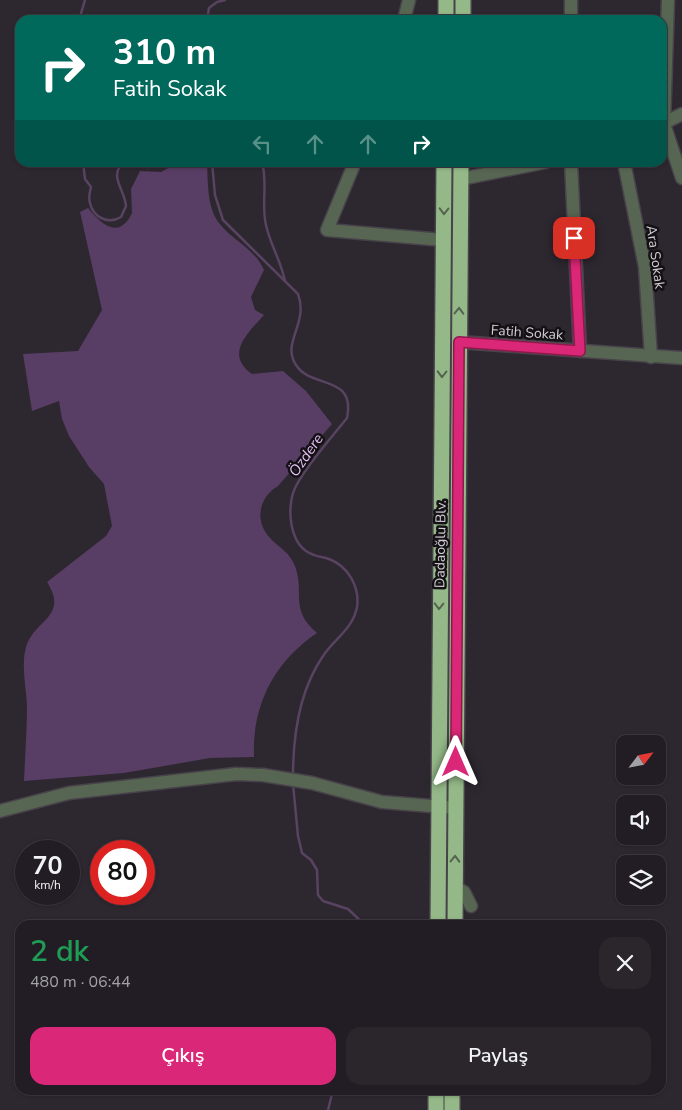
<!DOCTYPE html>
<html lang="tr">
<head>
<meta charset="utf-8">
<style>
	:root { --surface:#221d24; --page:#2a262c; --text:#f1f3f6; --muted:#a2a2a6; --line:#3f3b41; --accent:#db2777 }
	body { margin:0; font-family:"Nunito Sans",sans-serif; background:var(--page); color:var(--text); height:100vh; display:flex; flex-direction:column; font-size:19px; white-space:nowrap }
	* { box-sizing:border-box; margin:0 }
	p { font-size:16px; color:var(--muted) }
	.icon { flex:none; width:28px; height:28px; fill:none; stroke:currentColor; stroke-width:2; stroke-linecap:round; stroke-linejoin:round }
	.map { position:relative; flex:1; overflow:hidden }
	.sheet { position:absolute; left:15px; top:920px; width:651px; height:175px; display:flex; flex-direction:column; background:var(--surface); border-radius:15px; box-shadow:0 1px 4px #0004,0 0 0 1px var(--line) }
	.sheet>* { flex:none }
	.top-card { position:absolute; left:15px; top:15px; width:652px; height:152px; border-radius:15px; box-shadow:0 1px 4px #0004,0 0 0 1px var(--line); background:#00695c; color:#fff; overflow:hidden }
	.needle { width:32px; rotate:58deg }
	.buttons { position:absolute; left:616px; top:735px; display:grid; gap:10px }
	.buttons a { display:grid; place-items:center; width:50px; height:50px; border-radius:10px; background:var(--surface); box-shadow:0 1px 4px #0004,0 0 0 1px var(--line); font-size:25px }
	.speed { position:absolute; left:15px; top:840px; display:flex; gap:10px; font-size:25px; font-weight:700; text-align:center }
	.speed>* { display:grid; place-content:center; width:65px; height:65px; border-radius:50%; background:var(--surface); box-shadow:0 1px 4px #0004,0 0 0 1px var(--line); line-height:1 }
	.speed small { font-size:12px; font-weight:400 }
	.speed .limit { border:8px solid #d22; background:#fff; color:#111 }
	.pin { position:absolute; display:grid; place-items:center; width:42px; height:42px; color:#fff; margin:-21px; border-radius:10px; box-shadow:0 2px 8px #0006 }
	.me { position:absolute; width:55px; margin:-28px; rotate:0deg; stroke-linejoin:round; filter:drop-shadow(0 0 4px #0008) }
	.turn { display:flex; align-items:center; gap:18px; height:105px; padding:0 15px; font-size:22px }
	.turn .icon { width:65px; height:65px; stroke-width:2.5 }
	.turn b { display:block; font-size:35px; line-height:42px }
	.lanes { display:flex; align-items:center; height:48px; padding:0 15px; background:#0003; justify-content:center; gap:25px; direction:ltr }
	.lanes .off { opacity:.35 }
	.round { display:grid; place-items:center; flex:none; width:52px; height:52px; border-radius:15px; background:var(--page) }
	.overview { display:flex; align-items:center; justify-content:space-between; height:85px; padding:0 15px }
	h1 { font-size:30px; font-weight:600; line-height:38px; color:#1e9e55 }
	.action { display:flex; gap:10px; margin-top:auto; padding:10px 15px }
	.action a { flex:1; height:58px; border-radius:15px; background:var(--accent); color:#fff; font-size:20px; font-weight:600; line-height:58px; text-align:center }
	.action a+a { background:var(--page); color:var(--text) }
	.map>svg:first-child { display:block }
	.green { fill:#583d64 }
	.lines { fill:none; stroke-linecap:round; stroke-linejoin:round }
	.stream { stroke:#584360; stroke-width:2.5 }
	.minor-casing { stroke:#48424a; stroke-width:15 }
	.highway-casing { stroke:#48424a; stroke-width:18 }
	.minor { stroke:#576652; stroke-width:12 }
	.highway { stroke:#94b888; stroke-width:15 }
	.oneway { stroke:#54644e }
	.route-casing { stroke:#8e194d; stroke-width:12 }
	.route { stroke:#db2777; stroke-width:9 }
	.labels { text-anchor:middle; stroke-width:5; stroke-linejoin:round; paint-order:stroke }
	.street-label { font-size:14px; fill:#d3cfd5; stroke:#141115 }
	.water-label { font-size:15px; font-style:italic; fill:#e6bff7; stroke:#141115 }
</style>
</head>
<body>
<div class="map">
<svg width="682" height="1110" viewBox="0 0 682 1110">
	<rect width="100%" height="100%" fill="#2d2730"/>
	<path class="green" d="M177 163H207C208 181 207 208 219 223 233 241 254 248 264 270L251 297 255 310 264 315C248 333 224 354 252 374L283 371 306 391 332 424 278 486C259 497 254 521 270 538 279 548 289 551 295 566 305 593 289 609 317 633 274 662 252 705 254 757L210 758 124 773 24 781C25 756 27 730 27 705 26 687 21 665 26 647 35 619 69 617 47 582L106 536 112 526 104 484 89 467 69 436 62 419 59 401 32 411 23 354 78 351 102 310 80 212 88 208C100 223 119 241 132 213L131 189 140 171 161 172Z"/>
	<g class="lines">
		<g class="stream">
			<polyline points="79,20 85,0"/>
			<polyline points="207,20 209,8 217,2 225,0"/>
			<path d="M83 162 85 179 91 187C90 192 88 197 90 203 93 217 108 225 121 217L126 206C125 190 107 174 125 162"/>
			<polyline points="135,162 148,167 159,162"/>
			<path d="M212 162 215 195 223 220 298 294C309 324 281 342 296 365 311 389 356 374 347 418 332 437 304 468 295 488 286 508 289 547 314 555 318 557 324 557 329 559 348 566 360 587 357 607 353 629 334 639 323 656 299 691 293 735 293 776"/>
			<path d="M262 162C268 183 261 204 266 225 270 244 281 261 285 281"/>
			<polyline points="293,784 298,836 302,853 311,860 317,870 318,895 323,901 348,909 365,925"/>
			<polyline points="328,1110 333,1090"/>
		</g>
		<defs>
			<g id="minor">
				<polyline points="668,0 664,124 682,178"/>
				<polyline points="404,20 409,0"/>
				<polyline points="571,20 571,0"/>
				<polyline points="662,124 682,114"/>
				<polyline points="355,162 327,230 443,240"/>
				<polyline points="571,162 580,351"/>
				<polyline points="624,162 645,267 651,357"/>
				<polyline points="461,179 546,162"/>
				<polyline points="459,342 682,358"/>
				<polyline points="0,811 69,793 236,774 263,775 312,783 382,802 456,808"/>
				<polyline points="455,887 464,892 471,906"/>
			</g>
			<g id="highway">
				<polyline points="446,20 446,0"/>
				<polyline points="463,20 463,0"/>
				<polyline points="438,925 444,162"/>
				<polyline points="455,925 461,162"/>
				<polyline points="436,1110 436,1090"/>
				<polyline points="452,1110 452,1090"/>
			</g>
		</defs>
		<use href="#minor" class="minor-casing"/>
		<use href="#highway" class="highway-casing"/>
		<use href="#minor" class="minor"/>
		<use href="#highway" class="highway"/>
	</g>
	<defs><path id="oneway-chevron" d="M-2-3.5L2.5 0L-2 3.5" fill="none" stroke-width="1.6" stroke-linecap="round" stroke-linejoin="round" transform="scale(1.25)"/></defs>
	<g class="oneway">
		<use href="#oneway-chevron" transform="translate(444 211) rotate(91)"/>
		<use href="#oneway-chevron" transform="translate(459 311) rotate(-89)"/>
		<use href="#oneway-chevron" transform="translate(442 374) rotate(91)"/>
		<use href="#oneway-chevron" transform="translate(439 606) rotate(91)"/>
		<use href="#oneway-chevron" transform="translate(455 859) rotate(-89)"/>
	</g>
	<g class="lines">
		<defs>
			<polyline id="route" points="456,762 459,342 580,351 574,238"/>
		</defs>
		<use href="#route" class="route-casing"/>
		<use href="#route" class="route"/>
	</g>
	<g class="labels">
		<g class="street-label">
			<text transform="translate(656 257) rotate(82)" y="5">Ara Sokak</text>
			<text transform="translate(527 332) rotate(4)" y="5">Fatih Sokak</text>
			<text transform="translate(440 544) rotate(-89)" y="5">Dadaoğlu Blv.</text>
		</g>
		<g class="water-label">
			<text transform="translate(306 455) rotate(-55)" y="5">Özdere</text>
		</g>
	</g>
</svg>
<div class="buttons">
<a><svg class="needle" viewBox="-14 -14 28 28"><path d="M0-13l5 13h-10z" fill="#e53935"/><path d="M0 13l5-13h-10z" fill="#a2a2a6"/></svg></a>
<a><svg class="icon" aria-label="sound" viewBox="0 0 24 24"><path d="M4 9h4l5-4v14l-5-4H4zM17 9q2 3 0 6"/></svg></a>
<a><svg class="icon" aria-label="layers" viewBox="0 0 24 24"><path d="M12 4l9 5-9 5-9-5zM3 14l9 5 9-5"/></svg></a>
</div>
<div class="speed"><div>70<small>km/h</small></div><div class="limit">80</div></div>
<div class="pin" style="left:574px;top:238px;background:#d93025"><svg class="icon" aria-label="arrive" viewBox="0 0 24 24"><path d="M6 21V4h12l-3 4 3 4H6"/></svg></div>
<svg class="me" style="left:456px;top:762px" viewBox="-20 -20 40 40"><path d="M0-17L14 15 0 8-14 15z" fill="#db2777" stroke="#fff" stroke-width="4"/></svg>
<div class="top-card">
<div class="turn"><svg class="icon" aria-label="right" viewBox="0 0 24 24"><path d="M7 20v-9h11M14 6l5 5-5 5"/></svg><div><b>310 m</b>Fatih Sokak</div></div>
<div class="lanes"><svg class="icon off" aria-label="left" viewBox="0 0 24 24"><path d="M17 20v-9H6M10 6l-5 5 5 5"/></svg><svg class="icon off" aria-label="ahead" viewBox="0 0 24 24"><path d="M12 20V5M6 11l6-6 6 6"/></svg><svg class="icon off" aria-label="ahead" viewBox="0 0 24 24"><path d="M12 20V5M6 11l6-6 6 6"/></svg><svg class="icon" aria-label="right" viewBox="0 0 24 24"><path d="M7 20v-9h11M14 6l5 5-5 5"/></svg></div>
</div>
<section class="sheet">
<div class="overview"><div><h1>2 dk</h1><p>480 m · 06:44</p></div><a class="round"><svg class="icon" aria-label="close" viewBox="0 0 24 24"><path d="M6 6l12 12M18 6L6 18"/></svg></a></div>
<div class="action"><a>Çıkış</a><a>Paylaş</a></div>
</section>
</div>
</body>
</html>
